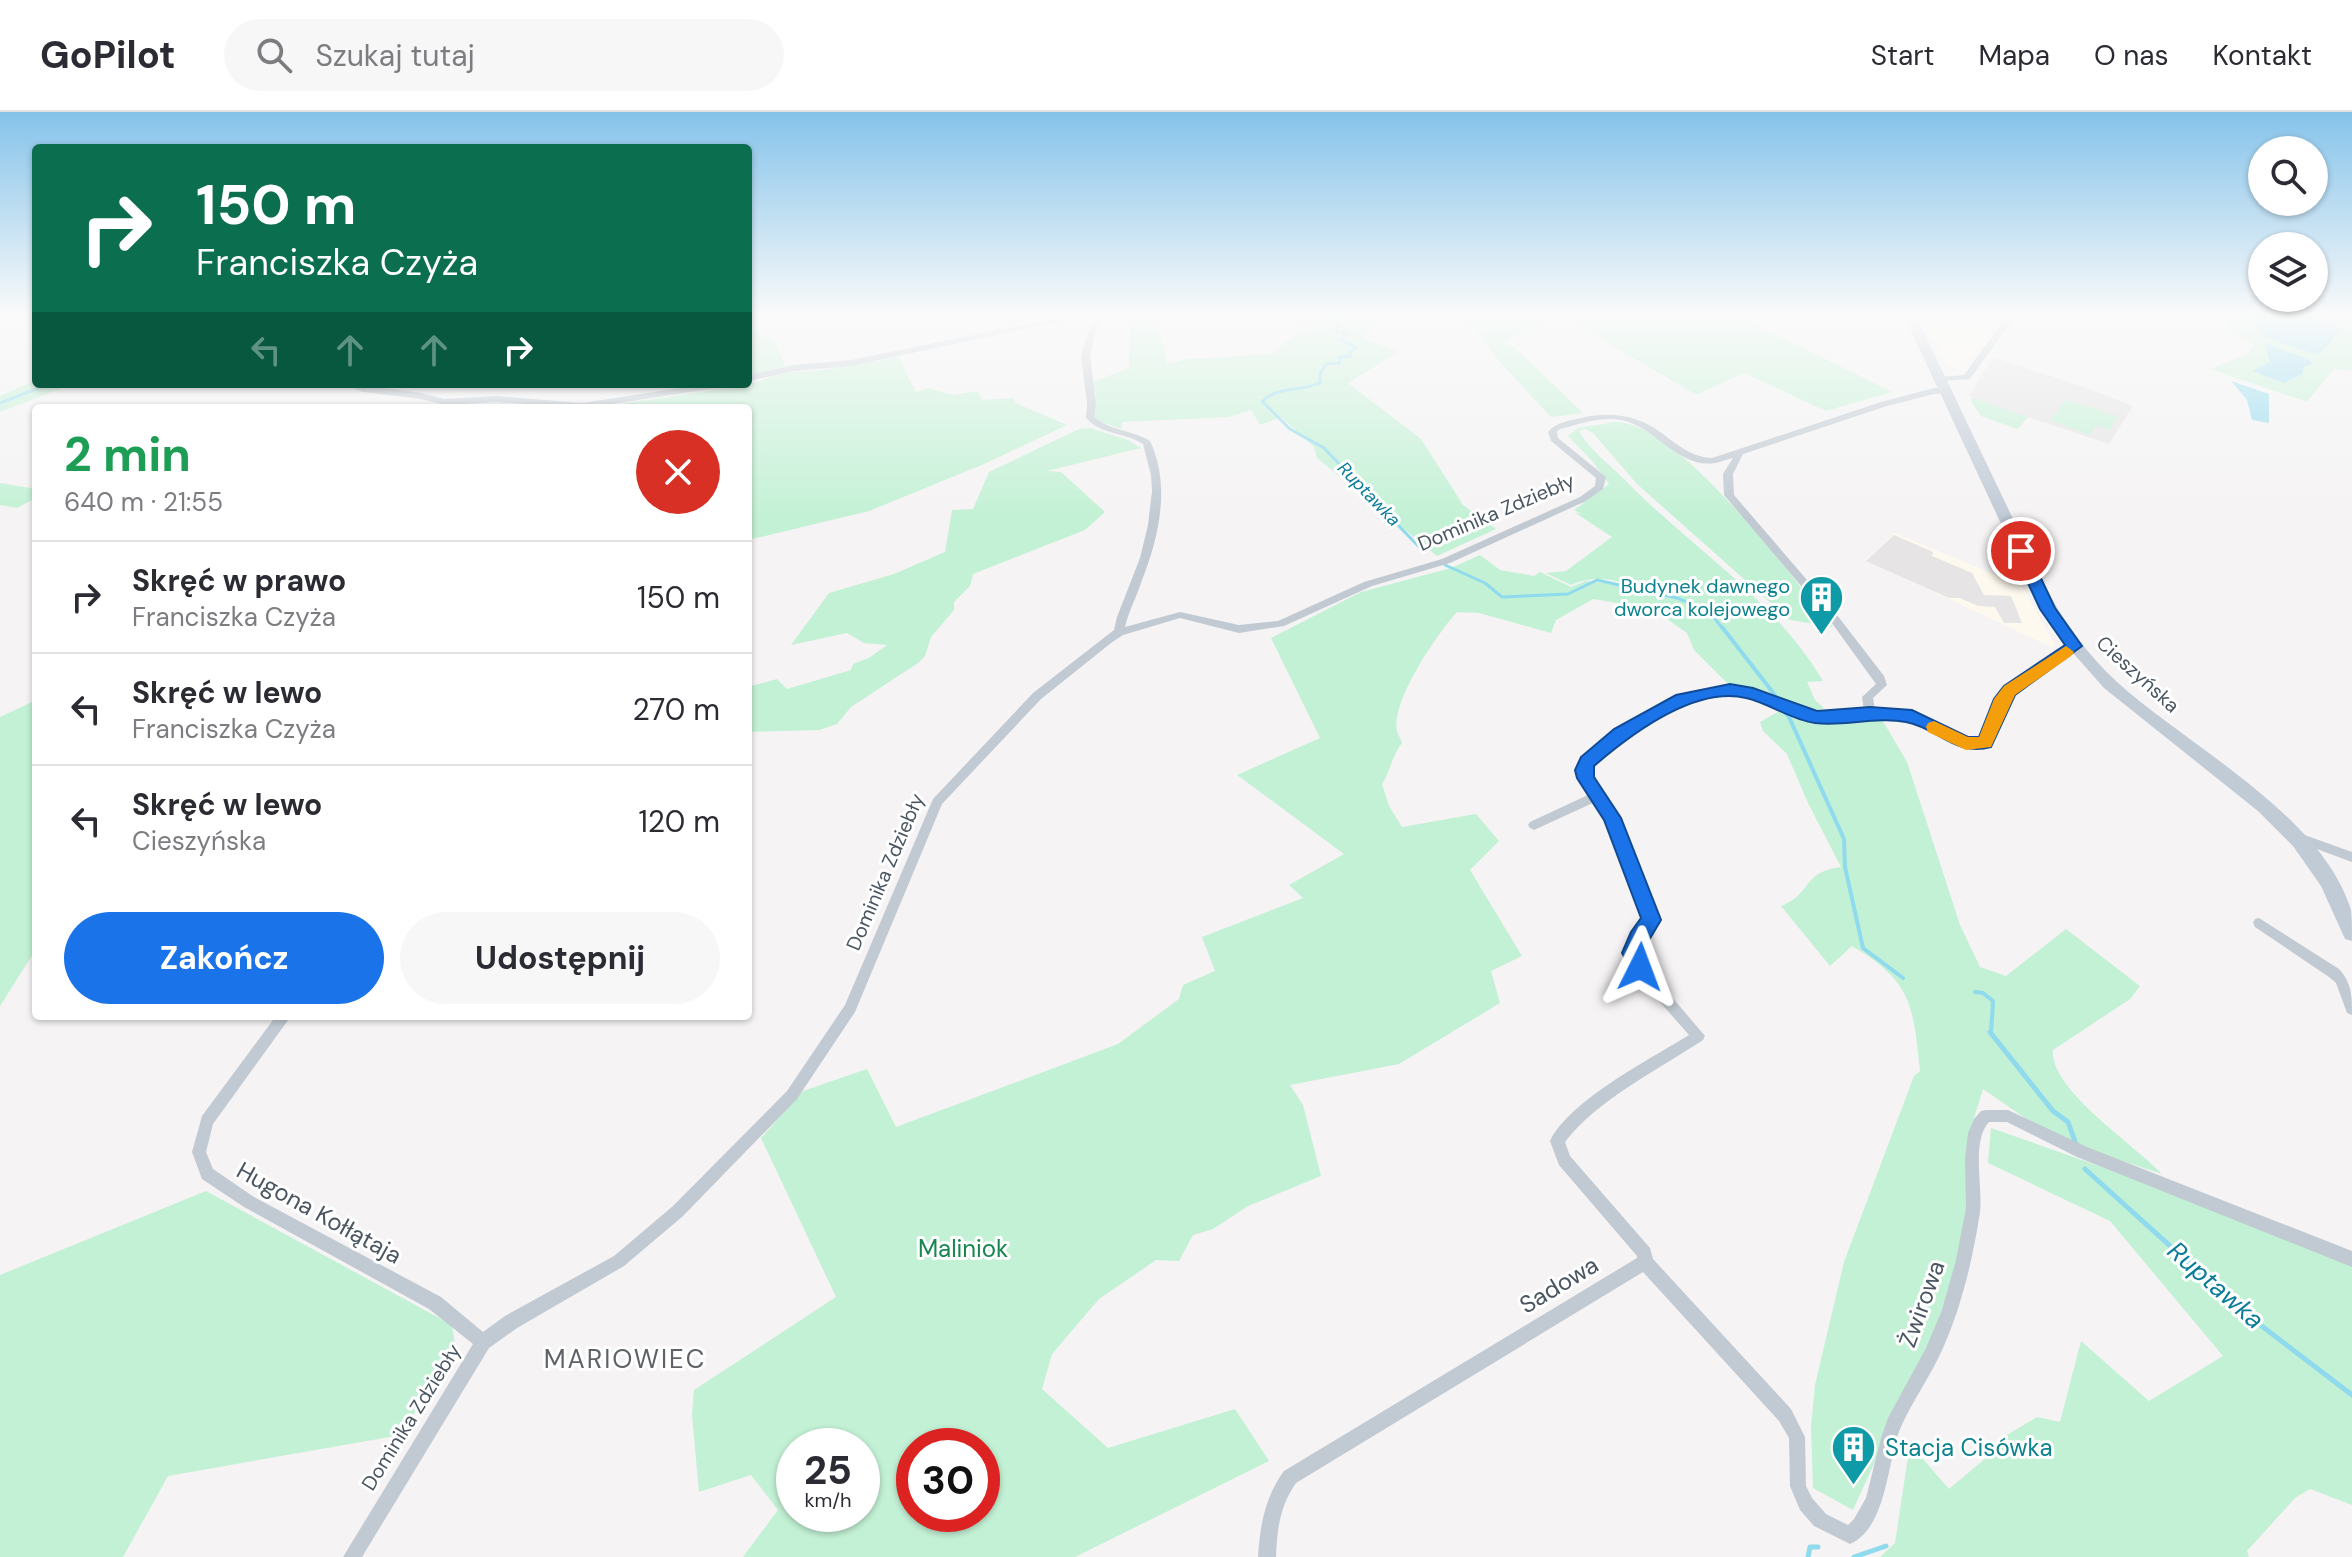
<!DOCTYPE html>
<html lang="pl">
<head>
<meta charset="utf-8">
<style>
	:root { --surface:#fff; --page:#f7f7f7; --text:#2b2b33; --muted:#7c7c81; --line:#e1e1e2; --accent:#1a73e8 }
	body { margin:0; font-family:"DM Sans",sans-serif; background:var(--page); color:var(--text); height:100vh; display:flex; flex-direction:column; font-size:30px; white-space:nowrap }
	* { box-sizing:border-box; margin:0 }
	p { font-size:26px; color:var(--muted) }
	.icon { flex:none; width:44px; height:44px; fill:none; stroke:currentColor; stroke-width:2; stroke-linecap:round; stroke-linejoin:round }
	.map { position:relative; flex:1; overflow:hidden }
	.side { position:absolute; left:32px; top:292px; width:720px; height:616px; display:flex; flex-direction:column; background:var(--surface); border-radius:8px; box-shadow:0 2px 6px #0004 }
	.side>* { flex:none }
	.hud { position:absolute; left:32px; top:32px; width:720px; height:244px; border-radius:8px; box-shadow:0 2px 6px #0004; background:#0b6e4f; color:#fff; overflow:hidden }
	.controls { position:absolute; left:2248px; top:24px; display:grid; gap:16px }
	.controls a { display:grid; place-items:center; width:80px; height:80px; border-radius:50%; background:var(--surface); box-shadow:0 2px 6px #0004; font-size:40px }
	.speed { position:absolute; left:776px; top:1316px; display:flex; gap:16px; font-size:40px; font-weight:700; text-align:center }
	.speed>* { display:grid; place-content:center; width:104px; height:104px; border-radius:50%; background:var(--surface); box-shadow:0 2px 6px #0004; line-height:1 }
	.speed small { font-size:20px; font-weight:400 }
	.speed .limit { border:12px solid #d22; background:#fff; color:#111 }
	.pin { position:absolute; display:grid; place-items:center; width:68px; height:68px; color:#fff; margin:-34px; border:4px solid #fff; border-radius:50%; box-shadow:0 2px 8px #0007 }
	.me { position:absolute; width:88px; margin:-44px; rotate:3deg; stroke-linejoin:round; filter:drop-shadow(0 0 6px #0008) }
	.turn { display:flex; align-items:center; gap:28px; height:168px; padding:0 32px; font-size:36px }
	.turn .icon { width:104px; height:104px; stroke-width:2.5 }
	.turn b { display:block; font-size:56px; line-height:68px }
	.lanes { display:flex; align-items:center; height:76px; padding:0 32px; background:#0003; justify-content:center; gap:40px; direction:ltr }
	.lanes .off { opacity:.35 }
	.round { display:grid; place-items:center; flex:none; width:84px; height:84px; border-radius:42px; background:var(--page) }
	.head { display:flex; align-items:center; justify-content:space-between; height:136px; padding:0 32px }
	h1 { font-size:48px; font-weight:700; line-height:60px; color:#1e9e55 }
	.action { display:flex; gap:16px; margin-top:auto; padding:16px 32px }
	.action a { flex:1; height:92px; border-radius:48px; background:var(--accent); color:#fff; font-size:32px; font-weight:700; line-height:92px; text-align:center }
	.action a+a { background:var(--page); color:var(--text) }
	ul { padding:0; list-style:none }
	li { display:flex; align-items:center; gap:24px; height:112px; padding:0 32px; border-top:2px solid var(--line) }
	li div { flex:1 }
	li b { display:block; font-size:30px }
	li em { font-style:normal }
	header { display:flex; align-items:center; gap:48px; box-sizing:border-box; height:112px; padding:0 40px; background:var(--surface); border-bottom:2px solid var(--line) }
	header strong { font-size:38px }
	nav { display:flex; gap:44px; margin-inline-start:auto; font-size:28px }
	.search { width:560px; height:72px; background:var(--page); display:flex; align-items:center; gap:20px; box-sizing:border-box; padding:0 28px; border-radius:44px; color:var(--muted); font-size:30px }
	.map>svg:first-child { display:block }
	.commercial { fill:#fdf9ef }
	.education { fill:#e6e4e5 }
	.green { fill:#c3f1d5; fill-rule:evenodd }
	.water { fill:#90daee }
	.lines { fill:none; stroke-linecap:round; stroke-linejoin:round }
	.stream-far2 { stroke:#90daee; stroke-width:3 }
	.stream-far1 { stroke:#90daee; stroke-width:4 }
	.stream { stroke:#90daee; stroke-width:5 }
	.street { fill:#c1cad2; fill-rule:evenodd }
	.secondary { fill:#c1cbd6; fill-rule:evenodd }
	.route { fill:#1a73e8; stroke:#114b97; stroke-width:2 }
	.slow { fill:#f59e0b }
	.labels { text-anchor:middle; stroke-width:6; stroke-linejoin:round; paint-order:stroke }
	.far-water-label { font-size:18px; font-style:italic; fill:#0c7c9b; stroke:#fff }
	.street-label { font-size:20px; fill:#4a5661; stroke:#fff }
	.culture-label { font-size:20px; fill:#0d838f; stroke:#fff; text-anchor:end }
	.near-street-label { font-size:24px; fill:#4a5661; stroke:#fff }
	.near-park-label { font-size:24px; fill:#17864f; stroke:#fff }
	.near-culture-label { font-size:24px; fill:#0d838f; stroke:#fff; text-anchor:start }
	.near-water-label { font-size:26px; font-style:italic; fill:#0c7c9b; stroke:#fff }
	.near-neighbourhood-label { font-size:26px; letter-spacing:2px; fill:#5f6368; stroke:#fff }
</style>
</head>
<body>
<header>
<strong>GoPilot</strong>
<div class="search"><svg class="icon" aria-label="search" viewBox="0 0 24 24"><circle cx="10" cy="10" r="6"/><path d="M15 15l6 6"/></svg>Szukaj tutaj</div>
<nav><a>Start</a><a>Mapa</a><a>O nas</a><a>Kontakt</a></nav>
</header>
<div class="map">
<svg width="2352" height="1445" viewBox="0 0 2352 1445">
	<rect width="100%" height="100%" fill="#f5f3f3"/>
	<g class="commercial">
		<polygon points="1922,204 2001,204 1963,258 1948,253"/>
		<polygon points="1895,421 2022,474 2054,531 2053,536 1866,448"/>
	</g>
	<g class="education">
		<polygon points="1995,246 2087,276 2133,294 2109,332 2028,305 2018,317 1981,304 1971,289 1973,286 1969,284 1980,266 1985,265 1981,263"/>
		<polygon points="1894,423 1933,440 1932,444 1972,461 1984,483 2011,484 2022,511 2004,511 1995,495 1978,494 1960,486 1949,486 1866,449"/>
	</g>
	<g class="green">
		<polygon points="1157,204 1167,252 1187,247 1271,242 1294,223 1310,204 1381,204 1371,220 1363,226 1398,240 1348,271 1421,327 1463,393 1496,417 1437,444 1317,346 1314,335 1281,305 1260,313 1251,298 1229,305 1122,310 1122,317 1091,307 1096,283 1093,270 1129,256 1130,207"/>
		<polygon points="1451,204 1552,204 1531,218 1503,230 1513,234 1583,301 1551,305 1498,248 1478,221"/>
		<polygon points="1563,204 1739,204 1892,280 1826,299 1744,261 1696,283"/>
		<polygon points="2221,204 2352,205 2352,259 2334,257 2307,290 2210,257 2249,241 2254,232 2228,218 2228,208"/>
		<polygon points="752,205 759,221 775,230 785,254 748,265 748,206"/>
		<polygon points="898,245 916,280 929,276 953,283 978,279 982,288 1013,286 1016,291 1067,313 984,352 869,399 748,428 748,296 592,296 701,280 751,272 783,261 823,258"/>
		<polygon points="36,268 36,272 73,272 0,300 0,284"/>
		<polygon points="1973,286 2028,305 2018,317 1981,304 1971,289"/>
		<polygon points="2065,287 2117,304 2111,318 2096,313 2090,323 2051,309"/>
		<path d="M1616 310C1680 311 1792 466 1833 515L1790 508 1637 372 1593 321 1585 317 1579 319C1589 337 1610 353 1625 368 1690 435 1775 487 1823 569L1807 570 1815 588 1824 596 1814 600 1777 584 1730 574 1694 538 1687 521 1653 497 1593 487 1556 508 1551 521 1479 501 1457 500C1437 522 1391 589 1397 619 1398 623 1401 627 1402 631 1392 643 1391 658 1382 672L1389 694 1402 715 1476 702 1499 729 1470 758 1522 844 1491 859 1500 891 1399 952 1290 973 1303 993 1321 1064 1248 1094 1213 1117 1193 1123 1179 1149 1156 1148 1099 1187 1052 1242 1042 1277 1108 1336 1235 1297 1269 1349 1075 1445H743L778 1398 751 1363 699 1380 692 1303 694 1278 836 1185 761 1026 803 979 867 957 896 1015 1118 932 1179 887 1183 873 1215 859 1202 825 1303 786 1289 773 1344 742 1237 663 1320 626 1271 526 1361 480 1451 456 1480 443 1500 458 1534 464 1540 460 1571 475 1586 469 1637 475C1615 467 1592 463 1571 473L1546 461 1566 459 1612 425 1574 400 1583 403 1574 398 1609 372 1593 350 1568 324 1578 316ZM794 1334H862V1402H794ZM914 1334H982V1402H914Z"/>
		<polygon points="1090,316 1128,328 1141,336 1047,359 1061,360 1105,400 1085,418 973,462 970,474 954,490 954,498 931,525 925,544 918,551 851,595 837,612 819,618 748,620 748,575 777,567 787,577 851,558 853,552 869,546 887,533 864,531 847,521 791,533 829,481 894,462 945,440 952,398 973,397 989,360 1079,317"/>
		<polygon points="0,371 36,377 36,386 17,396 0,393"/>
		<polygon points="36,588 36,837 0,894 0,605"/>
		<path d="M1783 597 1815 608 1881 606 1907 650 1960 813 1980 855 2006 864 2066 817 2140 874 2130 887 2053 938C2049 977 2135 1033 2162 1062L2086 1037 2041 1017 1983 977 1970 1019 1966 1112 1950 1184 1853 1398 1813 1376 1811 1315 1815 1273 1844 1150 1914 964 1920 959C1913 894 1913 870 1852 834L1830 854 1781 794C1812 783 1801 760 1841 755L1808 691 1787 642 1763 619 1760 610Z"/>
		<polygon points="1991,1016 2216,1095 2352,1153 2352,1393 2310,1377 2295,1386 2247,1439 2249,1445 1880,1445 1895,1431 1910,1332 1949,1377 2005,1330 2002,1326 2037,1305 2060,1310 2081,1229 2149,1289 2223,1244 2110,1109 1988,1051"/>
		<polygon points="206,1079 452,1213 455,1233 401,1323 168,1364 123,1445 0,1445 0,1163"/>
	</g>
	<g class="water">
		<polygon points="2242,204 2313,204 2341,219 2318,243 2264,225 2253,210"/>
		<polygon points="2265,231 2310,248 2312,252 2304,255 2302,262 2284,271 2252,259 2270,250"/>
		<polygon points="2231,269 2269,282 2269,311 2252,308 2247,288"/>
	</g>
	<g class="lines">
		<g class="stream-far2">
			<path d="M1338 204 1334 208 1338 213 1336 220H1346L1340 228 1356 235 1350 240 1351 244 1340 245 1339 251 1326 252 1320 262V271C1303 279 1279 274 1262 289L1290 317 1324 336 1421 437"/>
			<polyline points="0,291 49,272"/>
			<polyline points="1445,453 1485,471 1502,485 1568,482 1597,468 1677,486 1709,499 1723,517"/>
		</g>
		<g class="stream-far1">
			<polyline points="1722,515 1778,587"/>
			<polyline points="1781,596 1789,605 1844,727 1845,755 1863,836 1903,866"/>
			<polyline points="1975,880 1983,881 1993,889 1991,922"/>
		</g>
		<g class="stream">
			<polyline points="1990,920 2053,999 2068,1010 2076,1032"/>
			<polyline points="2085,1057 2242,1199 2352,1283"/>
			<polyline points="1808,1445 1810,1435 1818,1435"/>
			<polyline points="1854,1445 1886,1434"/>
		</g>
		<g class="street">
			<polygon points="1067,204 1081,204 1077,206 851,254 794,259 748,269 748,263 794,253 851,248"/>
			<path d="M1098 204H1106L1096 219 1090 244 1096 291 1094 305C1110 319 1133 318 1150 329 1171 373 1159 425 1142 468 1137 484 1129 498 1125 515L1180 500 1239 513 1278 509 1364 470 1442 447 1580 385 1595 374 1596 366 1551 329 1548 320C1556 310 1569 309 1581 306 1612 299 1638 303 1663 322 1679 334 1692 345 1712 346L1881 290 1934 276H1949L1953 279 1949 282H1934L1887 294 1743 342 1733 362 1734 383 1837 503 1884 564 1887 573 1873 586 1875 598C1893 597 1910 599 1927 606 1945 614 1960 628 1982 626L1996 591 2005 575 2070 531H2078L2079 534 2078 537 2013 581 1989 633C1958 640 1938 616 1909 608 1880 600 1849 612 1818 609 1796 607 1777 594 1755 586 1711 571 1661 600 1625 624 1614 632 1592 642 1592 658 1592 673 1606 688 1614 700 1622 712 1626 727 1631 740 1640 762 1649 785 1657 808L1643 827 1639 840 1654 864 1705 924 1703 928C1659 957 1596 989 1565 1030L1570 1044 1650 1136 1653 1147 1791 1297 1805 1325 1806 1374 1812 1386 1826 1402 1848 1413 1854 1407 1866 1386 1881 1326 1888 1306 1926 1236 1942 1198 1956 1148 1966 1096 1965 1046 1968 1021 1974 1007 1981 999 1986 998H2008L2087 1035 2352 1139V1155L2077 1045 2007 1010H1989C1971 1029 1983 1075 1980 1100 1973 1146 1962 1193 1943 1236 1931 1264 1912 1289 1900 1317 1887 1350 1887 1416 1850 1432L1814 1414 1800 1398 1790 1374 1789 1326 1779 1309 1643 1160 1296 1371C1280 1394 1277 1417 1276 1445H1258C1260 1413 1265 1385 1284 1359L1637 1146V1144L1559 1053 1550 1029C1570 988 1649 948 1689 923L1644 872 1626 841 1633 821 1644 807 1607 707 1595 690 1534 718 1530 716 1528 713 1530 710 1590 682C1585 674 1579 664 1581 654 1588 619 1695 576 1728 575 1758 574 1781 593 1809 600 1827 604 1846 601 1864 599L1862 585 1876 572 1829 507 1724 383 1723 362 1733 346C1727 347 1721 350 1715 351 1678 357 1655 314 1621 308 1601 304 1580 312 1560 317L1557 320 1558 326 1606 365 1603 377 1586 389 1450 451 1372 474 1284 514 1239 521 1180 506 1123 523 1111 531 1041 587 942 692 855 900 797 987 683 1104 624 1154 517 1216 489 1236 362 1445H343L473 1232 429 1197 244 1095 202 1067 192 1040 202 1004 276 904H291L213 1012 206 1040 213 1057 254 1085 441 1185 483 1220 505 1204 614 1144 673 1094 787 979 845 893 933 687 1033 581 1114 518 1117 505 1140 446 1148 413 1152 379 1151 363 1143 332C1125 320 1101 323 1086 306L1087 291 1081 244 1088 219Z"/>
			<polygon points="2007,204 2015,204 1970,267 1940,269 1940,265 1964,263"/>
			<polygon points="355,272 421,281 445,287 496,284 582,291 706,272 727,272 723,275 586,296 496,290 445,293 421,287 363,280 355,277"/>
			<polygon points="2299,721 2352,740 2352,750 2295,729 2293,726 2295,723"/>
			<path d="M2259 806 2339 857C2352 871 2352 885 2352 903L2347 901 2336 871 2329 865 2255 815 2253 811 2255 807Z"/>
		</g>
		<path class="secondary" d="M1904 204H1916L2047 478C2065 512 2088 543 2117 570 2189 635 2321 702 2351 798 2352 807 2352 819 2352 829L2345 827 2321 774 2293 734 2258 699 2104 576 2058 524 2032 478Z"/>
	</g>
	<linearGradient id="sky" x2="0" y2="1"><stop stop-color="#85c3ea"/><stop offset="0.5" stop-color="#fafafa"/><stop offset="1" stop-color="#fafafa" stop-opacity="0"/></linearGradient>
	<rect width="2352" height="406" fill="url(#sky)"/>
	<path class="route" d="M2021 434 2028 439 2055 496 2082 534 2015 583 1991 635C1956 645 1938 616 1906 610 1876 604 1845 615 1815 611 1791 608 1769 591 1746 586 1695 574 1630 623 1594 654V665L1621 706 1661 808 1642 840 1650 855 1647 860 1640 863 1633 860 1622 841 1631 820 1641 806 1604 708 1577 666 1575 658 1581 645 1614 617 1676 583 1730 572 1753 576 1817 599 1870 595 1912 598 1968 625H1979L1994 587 2004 574 2065 533 2040 497 2013 439Z"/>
	<polygon class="slow" points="2066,534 2074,540 2071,544 2015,583 1991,635 1966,638 1928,620 1926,615 1928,611 1934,609 1968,625 1979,625 1994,587 2004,574"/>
	<defs>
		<symbol id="building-pin" viewBox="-11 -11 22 30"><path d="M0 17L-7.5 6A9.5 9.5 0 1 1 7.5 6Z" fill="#0f9aa8" stroke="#fff"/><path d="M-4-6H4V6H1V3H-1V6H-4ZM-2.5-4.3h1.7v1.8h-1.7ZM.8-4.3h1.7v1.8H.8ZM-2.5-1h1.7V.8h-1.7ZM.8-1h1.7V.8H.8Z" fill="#fff"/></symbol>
	</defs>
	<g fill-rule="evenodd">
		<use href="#building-pin" x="1796" y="460" width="51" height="69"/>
		<use href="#building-pin" x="1828" y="1310" width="51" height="69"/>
	</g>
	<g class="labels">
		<g class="far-water-label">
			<text transform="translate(1369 382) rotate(46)" y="6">Ruptawka</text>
		</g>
		<g class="street-label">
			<text transform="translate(1496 400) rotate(-23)" y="7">Dominika Zdziebły</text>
			<text transform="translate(2138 562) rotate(42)" y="7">Cieszyńska</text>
			<text transform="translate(885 760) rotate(-67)" y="7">Dominika Zdziebły</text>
			<text transform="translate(411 1305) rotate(-58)" y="7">Dominika Zdziebły</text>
		</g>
		<g class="culture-label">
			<text x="1790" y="481">Budynek dawnego<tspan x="1790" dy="23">dworca kolejowego</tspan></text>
		</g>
		<g class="near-street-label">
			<text transform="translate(319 1101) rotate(29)" y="8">Hugona Kołłątaja</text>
			<text transform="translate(1559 1173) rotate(-31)" y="8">Sadowa</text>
			<text transform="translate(1922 1192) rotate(-70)" y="8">Żwirowa</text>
		</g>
		<g class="near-park-label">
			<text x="963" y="1145">Maliniok</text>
		</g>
		<g class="near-culture-label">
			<text x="1885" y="1344">Stacja Cisówka</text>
		</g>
		<g class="near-water-label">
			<text transform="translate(2216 1173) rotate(41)" y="9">Ruptawka</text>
		</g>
		<g class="near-neighbourhood-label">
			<text x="625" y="1256">MARIOWIEC</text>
		</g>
	</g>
</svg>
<div class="controls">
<a><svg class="icon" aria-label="search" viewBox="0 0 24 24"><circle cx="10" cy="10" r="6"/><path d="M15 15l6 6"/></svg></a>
<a><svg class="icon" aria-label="layers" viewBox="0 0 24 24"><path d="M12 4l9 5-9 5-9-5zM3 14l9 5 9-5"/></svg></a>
</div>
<div class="speed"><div>25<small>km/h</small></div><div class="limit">30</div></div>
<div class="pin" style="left:2021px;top:439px;background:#d93025"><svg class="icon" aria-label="arrive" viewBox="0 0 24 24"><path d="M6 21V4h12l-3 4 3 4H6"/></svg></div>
<svg class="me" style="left:1640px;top:855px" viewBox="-20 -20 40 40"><path d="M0-17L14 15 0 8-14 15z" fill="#1a73e8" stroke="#fff" stroke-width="4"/></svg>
<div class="hud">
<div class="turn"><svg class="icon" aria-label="right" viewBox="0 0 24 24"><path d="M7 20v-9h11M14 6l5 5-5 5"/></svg><div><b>150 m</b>Franciszka Czyża</div></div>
<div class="lanes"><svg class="icon off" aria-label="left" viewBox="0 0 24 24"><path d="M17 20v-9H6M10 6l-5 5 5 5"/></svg><svg class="icon off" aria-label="ahead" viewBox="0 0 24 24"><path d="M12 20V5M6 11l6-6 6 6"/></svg><svg class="icon off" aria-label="ahead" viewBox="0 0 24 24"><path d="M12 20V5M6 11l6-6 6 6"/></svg><svg class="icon" aria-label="right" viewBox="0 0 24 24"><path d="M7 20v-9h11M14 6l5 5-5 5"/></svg></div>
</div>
<section class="side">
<div class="head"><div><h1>2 min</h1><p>640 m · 21:55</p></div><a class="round" style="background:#d93025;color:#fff"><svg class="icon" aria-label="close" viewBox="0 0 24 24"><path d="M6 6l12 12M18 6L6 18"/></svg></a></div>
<ul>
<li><svg class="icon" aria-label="right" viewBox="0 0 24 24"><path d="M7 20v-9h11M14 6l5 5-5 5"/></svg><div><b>Skręć w prawo</b><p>Franciszka Czyża</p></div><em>150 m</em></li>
<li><svg class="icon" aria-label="left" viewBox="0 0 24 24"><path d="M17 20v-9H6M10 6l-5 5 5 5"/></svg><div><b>Skręć w lewo</b><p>Franciszka Czyża</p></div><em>270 m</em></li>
<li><svg class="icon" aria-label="left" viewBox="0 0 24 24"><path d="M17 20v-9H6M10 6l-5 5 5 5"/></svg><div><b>Skręć w lewo</b><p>Cieszyńska</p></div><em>120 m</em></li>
</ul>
<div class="action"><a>Zakończ</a><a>Udostępnij</a></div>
</section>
</div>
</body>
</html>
